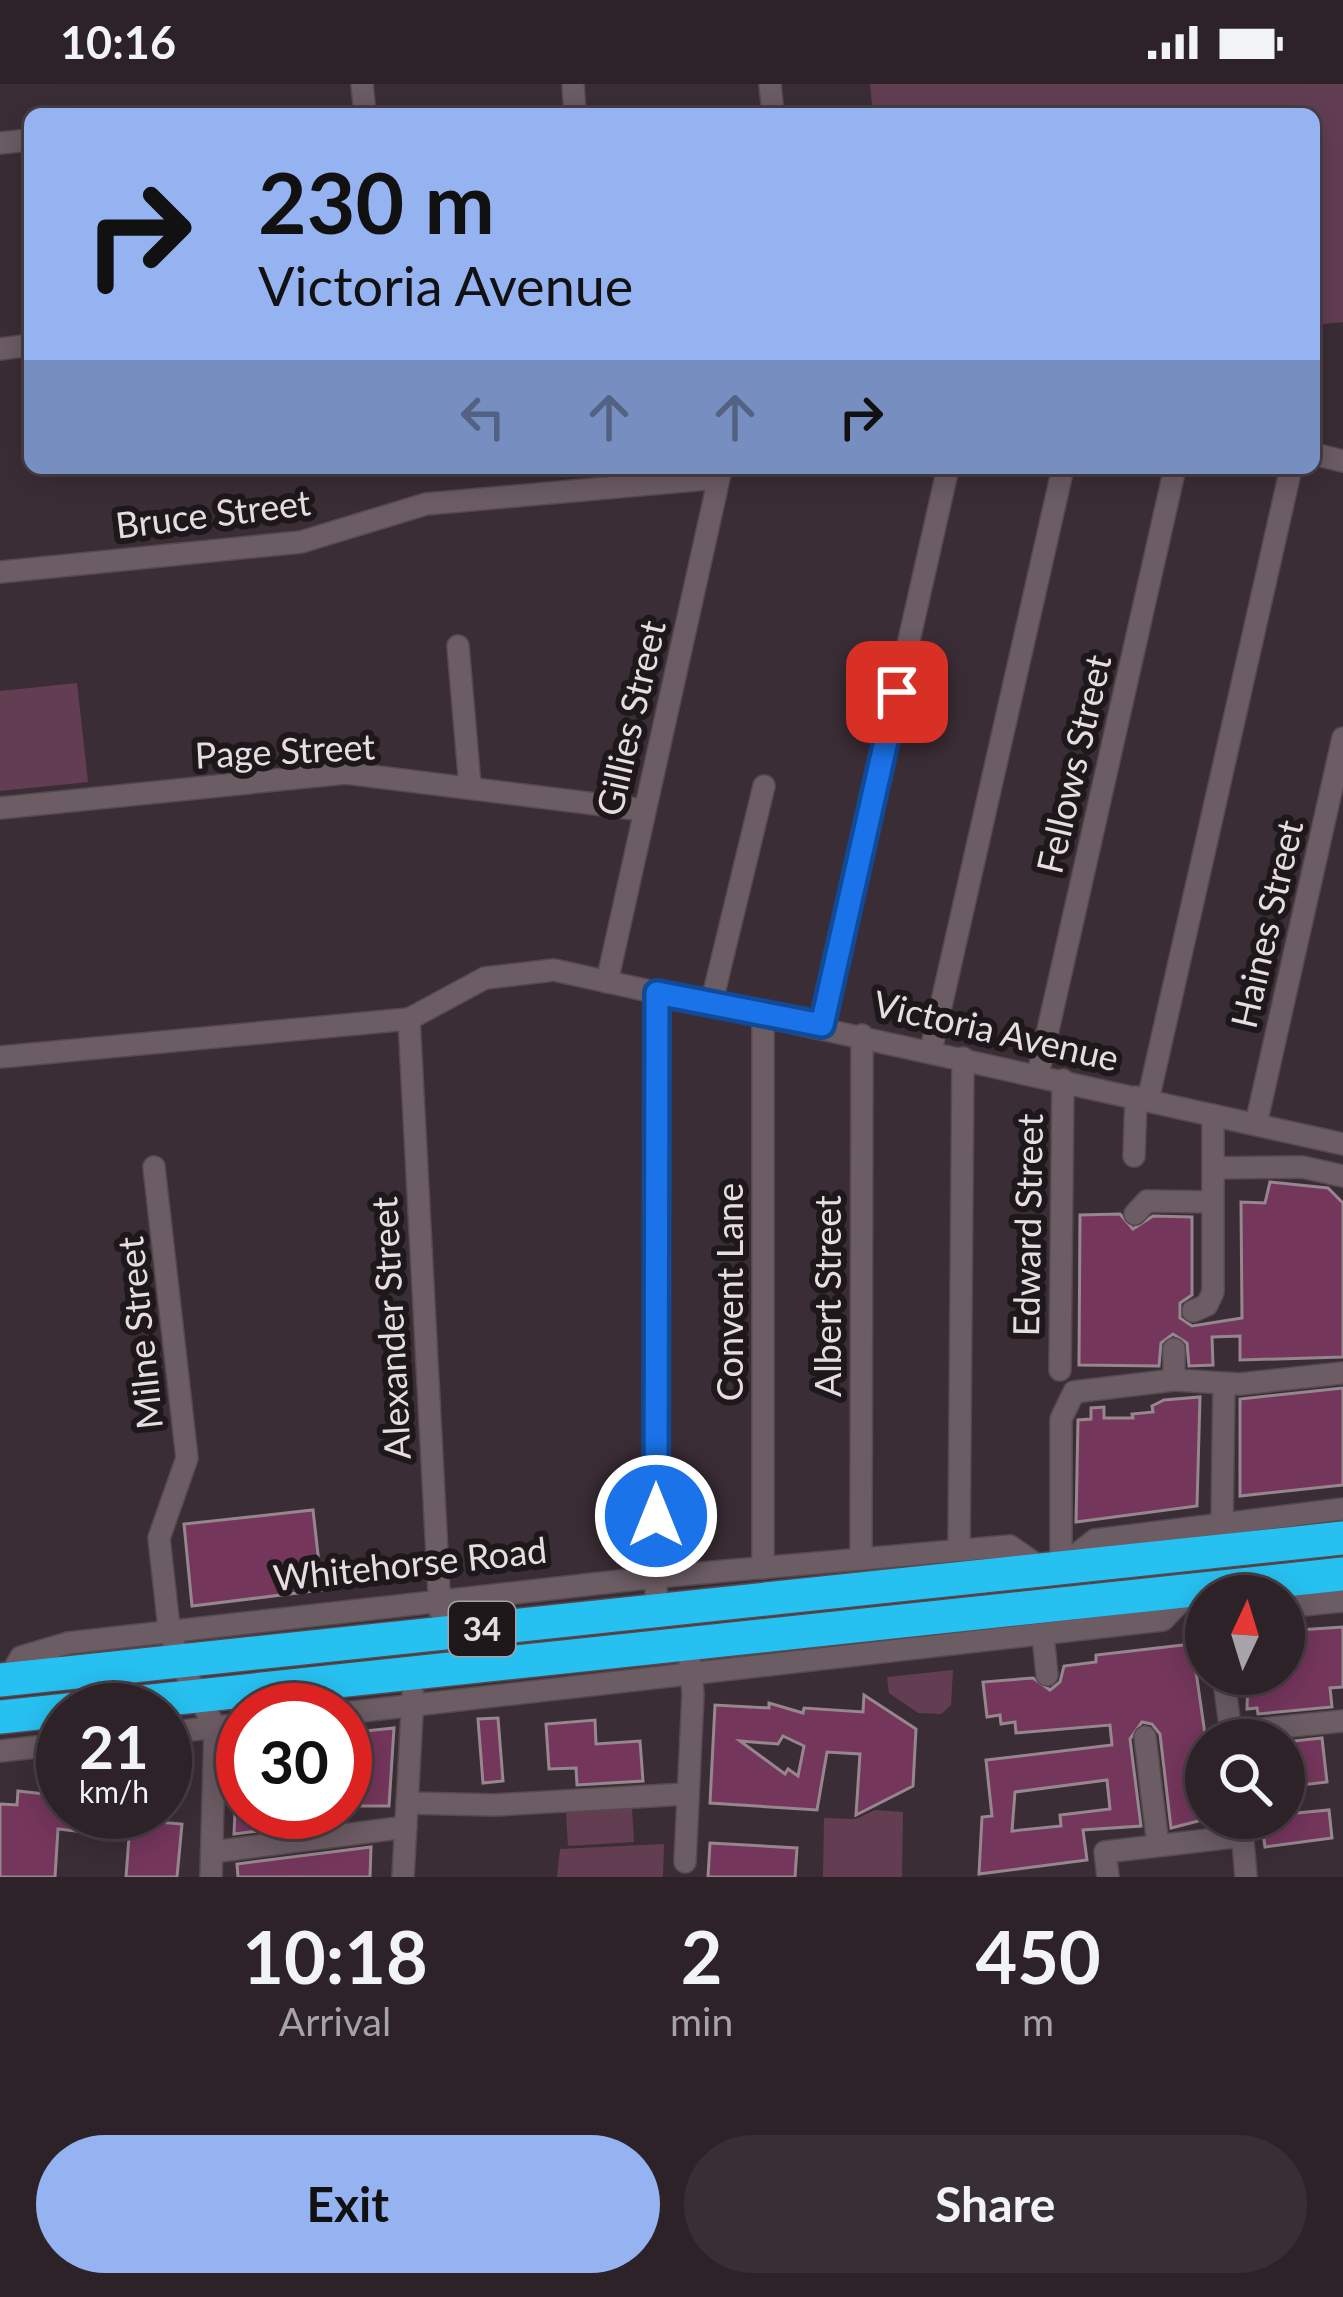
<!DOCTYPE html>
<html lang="en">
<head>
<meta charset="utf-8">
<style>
	:root { --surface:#2c2228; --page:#382f34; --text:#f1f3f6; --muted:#a6a4a8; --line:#483f45; --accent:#95b2f1 }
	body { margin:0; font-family:Lato,sans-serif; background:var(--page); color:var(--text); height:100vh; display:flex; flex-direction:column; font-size:45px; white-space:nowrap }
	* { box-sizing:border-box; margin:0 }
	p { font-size:39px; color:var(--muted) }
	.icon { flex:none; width:66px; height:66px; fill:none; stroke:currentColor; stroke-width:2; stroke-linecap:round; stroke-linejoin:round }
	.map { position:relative; height:1793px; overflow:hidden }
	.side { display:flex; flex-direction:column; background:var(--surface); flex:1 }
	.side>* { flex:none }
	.top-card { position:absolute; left:24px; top:24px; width:1296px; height:366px; border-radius:18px; box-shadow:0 6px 30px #0003,0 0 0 3px var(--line); background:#95b2f1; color:#111; overflow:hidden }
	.needle { width:78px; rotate:4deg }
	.fabs { position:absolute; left:1185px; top:1491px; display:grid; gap:24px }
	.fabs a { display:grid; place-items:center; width:120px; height:120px; border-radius:50%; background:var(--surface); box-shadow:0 6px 30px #0003,0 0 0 3px var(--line); font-size:60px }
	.speed { position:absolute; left:36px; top:1599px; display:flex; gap:24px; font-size:60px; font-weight:700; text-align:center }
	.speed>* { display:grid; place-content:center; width:156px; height:156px; border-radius:50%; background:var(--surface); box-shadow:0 6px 30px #0003,0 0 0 3px var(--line); line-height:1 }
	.speed small { font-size:30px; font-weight:400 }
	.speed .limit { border:18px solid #d22; background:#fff; color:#111 }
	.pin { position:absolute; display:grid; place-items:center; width:102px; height:102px; color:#fff; margin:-51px; border-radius:24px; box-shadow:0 6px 18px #0006 }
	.me { position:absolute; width:132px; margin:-66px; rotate:0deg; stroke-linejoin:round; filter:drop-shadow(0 0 9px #0008) }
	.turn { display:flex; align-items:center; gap:42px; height:252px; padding:0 36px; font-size:54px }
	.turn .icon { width:156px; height:156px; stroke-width:2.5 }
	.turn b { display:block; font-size:84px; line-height:102px }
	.lanes { display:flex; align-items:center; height:114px; padding:0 36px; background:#0003; justify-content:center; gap:60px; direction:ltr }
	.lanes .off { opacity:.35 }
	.eta { display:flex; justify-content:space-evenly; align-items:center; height:204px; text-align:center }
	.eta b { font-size:72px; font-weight:700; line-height:84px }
	.primary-button { display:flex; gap:24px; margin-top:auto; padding:24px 36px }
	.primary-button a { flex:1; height:138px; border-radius:72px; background:var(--accent); color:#111; font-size:48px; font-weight:700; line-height:138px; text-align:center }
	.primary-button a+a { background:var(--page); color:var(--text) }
	.status { display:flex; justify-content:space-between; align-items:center; height:84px; padding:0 60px; background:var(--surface); direction:ltr }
	.status svg { height:33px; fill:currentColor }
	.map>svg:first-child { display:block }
	.green { fill:#633e53 }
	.building { fill:#75365c; stroke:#96868e; stroke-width:3; fill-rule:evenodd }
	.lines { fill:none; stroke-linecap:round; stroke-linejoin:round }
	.minor-casing { stroke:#554a4f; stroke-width:24 }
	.highway-casing { stroke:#554a4f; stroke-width:36 }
	.minor { stroke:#6c5c64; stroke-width:21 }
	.highway { stroke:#27c1f1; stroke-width:33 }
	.route-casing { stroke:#114b97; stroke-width:30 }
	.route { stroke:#1a73e8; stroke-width:21 }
	.labels { text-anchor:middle; stroke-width:12; stroke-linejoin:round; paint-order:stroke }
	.shield { fill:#1e181b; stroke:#aaa2a6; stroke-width:3 }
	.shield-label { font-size:33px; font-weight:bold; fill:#e6dde1 }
	.street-label { font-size:36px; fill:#e6dde1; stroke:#1e181b }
</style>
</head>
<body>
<div class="status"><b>10:16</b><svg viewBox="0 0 49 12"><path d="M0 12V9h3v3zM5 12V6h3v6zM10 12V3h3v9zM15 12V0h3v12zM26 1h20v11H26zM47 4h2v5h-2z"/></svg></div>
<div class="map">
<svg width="1343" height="1793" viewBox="0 0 1343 1793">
	<rect width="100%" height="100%" fill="#3b2d35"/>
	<g class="green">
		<polygon points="870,0 1343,0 1343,238 1314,241 1314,30 873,30"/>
		<polygon points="77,599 88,698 0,707 0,607"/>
		<polygon points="953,1586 951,1621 941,1630 918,1629 889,1609 887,1593"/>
		<polygon points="632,1724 634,1758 568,1762 566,1728"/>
		<polygon points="875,1726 903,1728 902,1793 823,1793 824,1734 856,1735"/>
		<polygon points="664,1760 663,1793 557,1793 560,1765"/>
	</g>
	<g class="building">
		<polygon points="1270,1098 1328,1104 1343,1119 1343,1273 1240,1276 1240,1252 1212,1253 1213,1281 1189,1282 1187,1259 1173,1250 1161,1259 1159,1282 1079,1281 1080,1131 1120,1130 1133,1145 1153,1132 1192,1133 1192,1211 1180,1219 1180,1234 1192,1242 1242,1234 1241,1118 1265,1119"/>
		<polygon points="1343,1304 1343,1401 1240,1412 1240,1315"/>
		<polygon points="1200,1313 1197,1422 1076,1438 1078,1336 1091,1335 1091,1324 1104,1323 1104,1334 1133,1334 1132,1330 1153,1328 1152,1322 1164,1316"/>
		<polygon points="313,1426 322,1506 192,1522 184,1440"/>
		<polygon points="1343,1543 1343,1603 1330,1604 1332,1623 1258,1630 1257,1624 1247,1625 1248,1590 1284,1590 1284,1547"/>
		<path d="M1192 1560 1206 1657V1735L1171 1744 1160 1650 1152 1640 1142 1638 1130 1655 1141 1742 1083 1746 1087 1776 979 1790 982 1733 992 1732 986 1676 1112 1661 1110 1641 1016 1649 1015 1638 1001 1640 1000 1631 987 1633 983 1598 1033 1594 1050 1606 1060 1598 1064 1582 1096 1578V1571ZM1107 1696 1110 1725 1060 1731 1061 1742 1012 1747 1015 1708Z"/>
		<path d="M864 1611 916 1645 913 1702 856 1731 860 1670 827 1668 817 1726 710 1719 715 1621 769 1624V1619L803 1629 804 1624 863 1628ZM783 1652 804 1662 798 1692 788 1685 785 1690 740 1657 778 1660Z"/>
		<polygon points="498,1634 503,1697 483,1699 478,1635"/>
		<polygon points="595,1636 596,1660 640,1657 643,1697 577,1701 576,1684 549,1685 546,1640"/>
		<polygon points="394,1644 389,1722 345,1722 345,1649"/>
		<polygon points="1322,1654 1327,1698 1293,1702 1296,1729 1329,1726 1332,1754 1265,1763 1261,1734 1284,1734 1284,1658"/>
		<polygon points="18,1707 63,1712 63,1728 109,1728 109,1734 182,1740 177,1793 126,1793 129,1753 58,1745 55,1793 0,1793 0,1720 17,1721"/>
		<polygon points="235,1728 276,1728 275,1745 234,1750"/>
		<polygon points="710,1759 797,1764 795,1793 708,1793"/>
		<polygon points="371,1763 370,1793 238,1793 237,1780"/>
	</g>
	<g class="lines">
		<defs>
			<g id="minor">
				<polyline points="362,0 365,30"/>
				<polyline points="573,0 575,30"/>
				<polyline points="770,0 773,30"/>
				<polyline points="0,59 30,56"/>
				<polyline points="0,265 30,261"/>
				<polyline points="1314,370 1343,377"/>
				<polyline points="0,488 301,458 426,420 718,394"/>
				<polyline points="458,562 470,702"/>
				<polyline points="0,724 346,689 644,726"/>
				<polyline points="607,898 721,385"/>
				<polyline points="711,921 764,702"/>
				<polyline points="763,932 763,1484"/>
				<polyline points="409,935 440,1527"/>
				<polyline points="822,941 948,384"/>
				<polyline points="931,966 1063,384"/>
				<polyline points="0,973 409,935 485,894 554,886 1343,1060"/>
				<polyline points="1038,990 1175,384"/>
				<polyline points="1148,1016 1291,384"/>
				<polyline points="1256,1040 1343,654"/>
				<polyline points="1134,1072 1136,1013"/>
				<polyline points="154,1083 187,1374 159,1454 169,1544 179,1577 215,1643 211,1793"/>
				<polyline points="1213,1084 1302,1083 1343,1092"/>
				<polyline points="1135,1130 1147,1117 1213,1118"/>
				<polyline points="1193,1227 1207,1221 1213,1208 1213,1031"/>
				<polyline points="1174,1265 1174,1296"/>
				<polyline points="1060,1286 1063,996"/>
				<polyline points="1222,1442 1224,1301"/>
				<polyline points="959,1465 963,974"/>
				<polyline points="861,1474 862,951"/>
				<polyline points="1061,1483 1061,1335 1074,1308 1174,1296 1240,1300 1343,1289"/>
				<polyline points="1061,1483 1095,1456 1343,1425"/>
				<polyline points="1284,1523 1343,1517"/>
				<polyline points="656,1527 657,909"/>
				<polyline points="1043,1551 1047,1591"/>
				<polyline points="1223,1590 1232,1656"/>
				<polyline points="9,1594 21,1573 68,1559 656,1493 1010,1462 1043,1485"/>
				<polyline points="345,1629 1163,1536 1191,1507"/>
				<polyline points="1231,1648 1343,1637"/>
				<polyline points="165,1649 243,1640"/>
				<polyline points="1145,1653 1158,1761"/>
				<polyline points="0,1667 63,1660"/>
				<polyline points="407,1719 495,1721 686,1710"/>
				<polyline points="1241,1734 1246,1793"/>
				<polyline points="212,1768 406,1743"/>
				<polyline points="685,1778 693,1610 690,1578"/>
				<polyline points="403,1793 413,1611"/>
				<polyline points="1108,1793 1105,1768 1242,1752"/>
			</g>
			<g id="highway">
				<polyline points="0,1596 1343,1454"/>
				<polyline points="0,1633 1343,1490"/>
			</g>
		</defs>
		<use href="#minor" class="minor-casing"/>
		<use href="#highway" class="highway-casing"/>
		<use href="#minor" class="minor"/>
		<use href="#highway" class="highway"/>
	</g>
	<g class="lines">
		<defs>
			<polyline id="route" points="656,1432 657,909 822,941 897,608"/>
		</defs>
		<use href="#route" class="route-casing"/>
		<use href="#route" class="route"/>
	</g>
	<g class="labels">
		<rect class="shield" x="449" y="1518" width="66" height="54" rx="9"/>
		<g class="shield-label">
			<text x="482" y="1557">34</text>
		</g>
		<g class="street-label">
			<text transform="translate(213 430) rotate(-7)" y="13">Bruce Street</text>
			<text transform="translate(631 634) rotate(-77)" y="13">Gillies Street</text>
			<text transform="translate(285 667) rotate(-3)" y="13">Page Street</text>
			<text transform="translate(1074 680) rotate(-77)" y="13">Fellows Street</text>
			<text transform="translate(1267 840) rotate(-77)" y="13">Haines Street</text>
			<text transform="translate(996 947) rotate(13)" y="13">Victoria Avenue</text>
			<text transform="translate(1028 1141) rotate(-89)" y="13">Edward Street</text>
			<text transform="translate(730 1208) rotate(-90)" y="13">Convent Lane</text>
			<text transform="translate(828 1212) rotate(-90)" y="13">Albert Street</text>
			<text transform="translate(391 1244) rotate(-93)" y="13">Alexander Street</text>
			<text transform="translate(140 1249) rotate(-96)" y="13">Milne Street</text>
			<text transform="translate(410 1480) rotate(-6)" y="13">Whitehorse Road</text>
		</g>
	</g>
</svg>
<div class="fabs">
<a><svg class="needle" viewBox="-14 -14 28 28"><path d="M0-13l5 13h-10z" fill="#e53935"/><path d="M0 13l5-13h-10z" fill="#a6a4a8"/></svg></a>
<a><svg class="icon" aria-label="search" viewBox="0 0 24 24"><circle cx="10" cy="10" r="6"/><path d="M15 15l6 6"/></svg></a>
</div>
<div class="speed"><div>21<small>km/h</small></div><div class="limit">30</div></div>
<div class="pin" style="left:897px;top:608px;background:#d93025"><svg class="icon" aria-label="arrive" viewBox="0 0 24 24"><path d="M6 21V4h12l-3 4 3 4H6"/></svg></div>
<svg class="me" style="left:656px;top:1432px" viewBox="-20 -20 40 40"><circle r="17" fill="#1a73e8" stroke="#fff" stroke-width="3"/><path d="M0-11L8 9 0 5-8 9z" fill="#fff"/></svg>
<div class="top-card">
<div class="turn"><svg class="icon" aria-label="right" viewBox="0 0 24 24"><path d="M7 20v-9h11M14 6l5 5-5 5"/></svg><div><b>230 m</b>Victoria Avenue</div></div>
<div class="lanes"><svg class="icon off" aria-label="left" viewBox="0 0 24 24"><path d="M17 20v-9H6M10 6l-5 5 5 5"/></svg><svg class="icon off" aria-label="ahead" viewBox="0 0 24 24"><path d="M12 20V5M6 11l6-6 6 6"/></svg><svg class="icon off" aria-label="ahead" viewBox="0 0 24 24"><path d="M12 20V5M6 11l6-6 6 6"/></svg><svg class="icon" aria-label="right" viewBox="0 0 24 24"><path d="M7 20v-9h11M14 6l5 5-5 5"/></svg></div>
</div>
</div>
<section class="side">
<div class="eta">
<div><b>10:18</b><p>Arrival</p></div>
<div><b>2</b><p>min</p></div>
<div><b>450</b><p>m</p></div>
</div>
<div class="primary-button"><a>Exit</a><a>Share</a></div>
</section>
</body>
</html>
